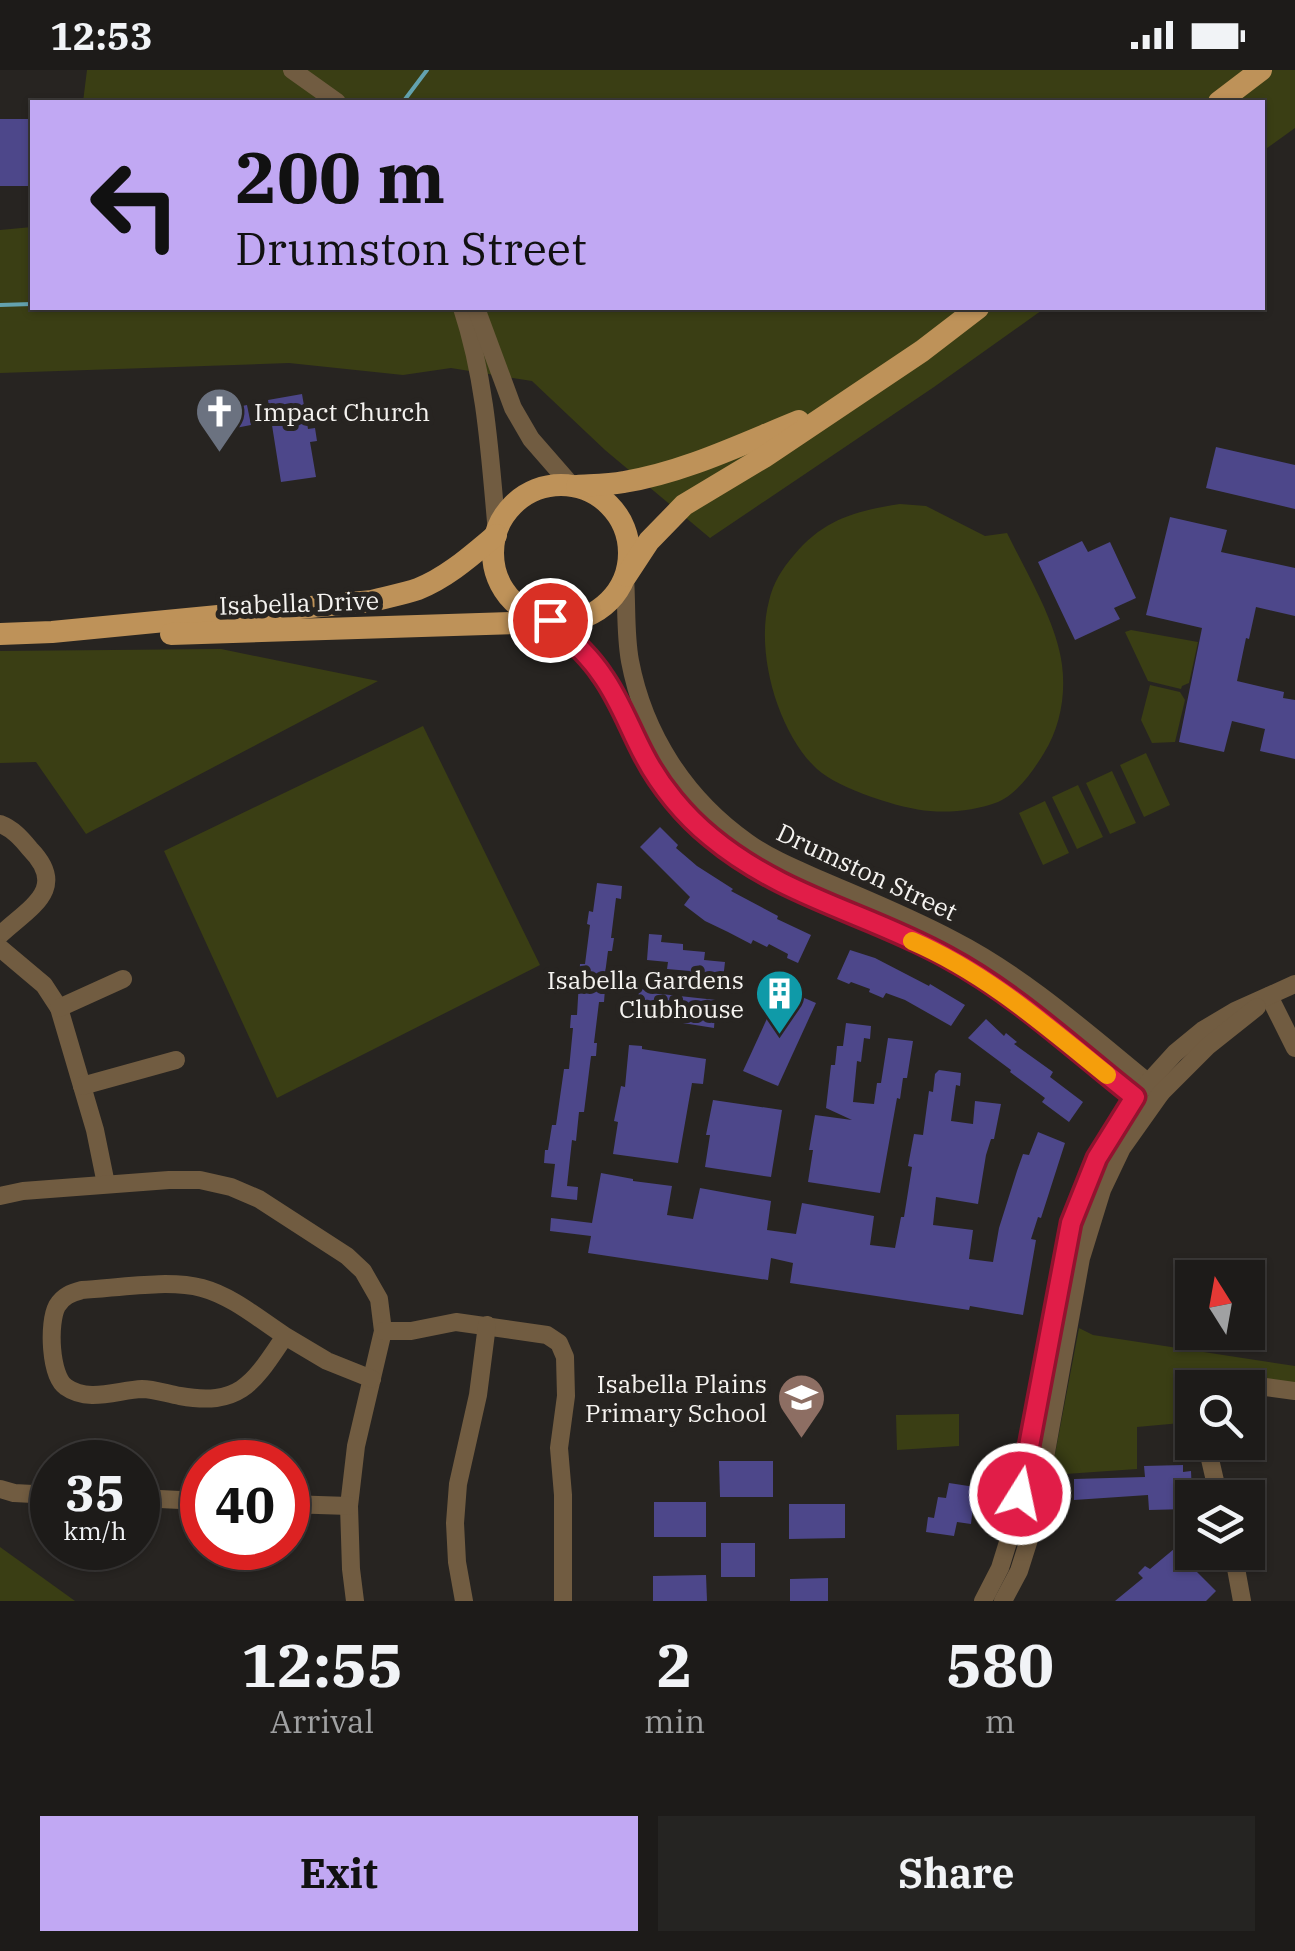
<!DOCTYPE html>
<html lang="en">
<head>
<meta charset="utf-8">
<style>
	:root { --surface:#1d1b19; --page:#252422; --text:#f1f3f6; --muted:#a0a1a2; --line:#3b3938; --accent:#c1a8f3 }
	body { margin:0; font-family:"IBM Plex Serif",serif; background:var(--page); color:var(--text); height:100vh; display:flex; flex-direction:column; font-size:38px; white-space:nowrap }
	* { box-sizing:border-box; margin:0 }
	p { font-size:32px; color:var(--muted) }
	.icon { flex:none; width:55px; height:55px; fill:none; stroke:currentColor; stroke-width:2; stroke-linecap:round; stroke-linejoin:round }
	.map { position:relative; height:1531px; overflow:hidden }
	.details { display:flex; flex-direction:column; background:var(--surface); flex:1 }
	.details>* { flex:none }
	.top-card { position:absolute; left:30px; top:30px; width:1235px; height:210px; border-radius:0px; box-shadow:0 2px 8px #0004,0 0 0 2px var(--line); background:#c1a8f3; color:#111; overflow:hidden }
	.needle { width:65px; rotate:349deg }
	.controls { position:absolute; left:1175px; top:1190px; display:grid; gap:20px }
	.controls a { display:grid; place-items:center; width:90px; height:90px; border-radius:0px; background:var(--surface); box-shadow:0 2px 8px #0004,0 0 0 2px var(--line); font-size:50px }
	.speed { position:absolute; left:30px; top:1370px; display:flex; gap:20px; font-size:50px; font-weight:700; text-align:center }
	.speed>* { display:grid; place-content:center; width:130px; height:130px; border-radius:50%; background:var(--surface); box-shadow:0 2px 8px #0004,0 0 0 2px var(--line); line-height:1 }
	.speed small { font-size:25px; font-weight:400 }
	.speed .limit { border:15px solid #d22; background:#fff; color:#111 }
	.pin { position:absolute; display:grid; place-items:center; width:85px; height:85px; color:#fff; margin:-42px; border:5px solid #fff; border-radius:50%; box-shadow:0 2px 10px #0007 }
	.me { position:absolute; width:110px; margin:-55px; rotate:10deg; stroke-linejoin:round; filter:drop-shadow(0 0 8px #0008) }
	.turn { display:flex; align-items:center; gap:35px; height:210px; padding:0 40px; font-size:45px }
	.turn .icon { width:130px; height:130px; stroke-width:2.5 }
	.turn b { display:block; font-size:70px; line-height:85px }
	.eta { display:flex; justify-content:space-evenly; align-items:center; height:170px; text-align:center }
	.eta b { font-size:60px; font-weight:700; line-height:70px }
	.primary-button { display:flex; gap:20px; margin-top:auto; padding:20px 40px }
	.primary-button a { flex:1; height:115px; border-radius:0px; background:var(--accent); color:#111; font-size:40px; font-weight:700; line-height:115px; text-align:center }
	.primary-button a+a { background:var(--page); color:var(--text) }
	.status { display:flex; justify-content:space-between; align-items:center; height:70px; padding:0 50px; background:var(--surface); direction:ltr }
	.status svg { height:28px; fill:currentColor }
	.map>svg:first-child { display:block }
	.green { fill:#3a3e14 }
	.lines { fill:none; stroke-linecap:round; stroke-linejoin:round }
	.stream { stroke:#63a2ae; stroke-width:4 }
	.building { fill:#4d478a }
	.minor { stroke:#715c41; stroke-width:18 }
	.major { stroke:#be9259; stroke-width:22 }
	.route-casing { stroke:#92132f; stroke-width:25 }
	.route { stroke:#e11d48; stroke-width:18 }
	.slow { stroke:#f59e0b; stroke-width:18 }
	.labels { text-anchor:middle; stroke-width:10; stroke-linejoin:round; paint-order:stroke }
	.poi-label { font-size:25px; fill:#f5f3f0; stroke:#272421; text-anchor:end }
	.street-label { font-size:25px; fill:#f5f3f0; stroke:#272421 }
</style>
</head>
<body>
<div class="status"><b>12:53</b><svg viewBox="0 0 49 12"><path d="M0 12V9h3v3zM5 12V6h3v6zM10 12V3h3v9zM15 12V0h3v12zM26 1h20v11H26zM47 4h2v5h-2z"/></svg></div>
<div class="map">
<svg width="1295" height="1531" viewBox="0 0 1295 1531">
	<rect width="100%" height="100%" fill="#272421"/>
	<g class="green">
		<polygon points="87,0 1295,0 1295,58 1263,81 1262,32 83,32"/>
		<polygon points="32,157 32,238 1045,238 934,317 710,468 605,380 532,311 451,298 403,305 289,293 0,303 0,160"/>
		<path d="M900 434 926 436 985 466 1007 463C1026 502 1057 553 1062 595 1066 625 1060 658 1044 683 1033 701 1018 723 998 732 977 740 952 743 930 741 901 739 839 719 817 699 778 663 755 582 769 531 773 513 782 499 794 485 824 449 856 441 900 434Z"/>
		<polygon points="1131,560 1198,572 1189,613 1182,616 1181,619 1148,611 1125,562"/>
		<polygon points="221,579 378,611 86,764 36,692 0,693 0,581"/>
		<polygon points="1150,615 1180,622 1185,630 1175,672 1152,673 1141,650"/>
		<polygon points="423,656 540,895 277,1028 164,781"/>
		<polygon points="1146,683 1170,735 1144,747 1120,695"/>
		<polygon points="1112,701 1136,753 1110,764 1086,713"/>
		<polygon points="1078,715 1103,767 1077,779 1052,727"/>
		<polygon points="1045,731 1069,783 1043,795 1019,743"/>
		<polygon points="1079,1258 1093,1265 1295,1296 1295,1321 1192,1318 1192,1352 1137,1357 1137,1399 1051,1405"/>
		<polygon points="959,1344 959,1376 897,1380 896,1345"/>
		<polygon points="0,1477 75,1531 0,1531"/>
	</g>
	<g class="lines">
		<g class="stream">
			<polyline points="403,32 427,0"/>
			<polyline points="0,235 32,234"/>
		</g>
	</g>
	<g class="building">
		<rect x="0" y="49" width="32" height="67"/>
		<polygon points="302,324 308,359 315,358 317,371 310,372 316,407 281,412 268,330"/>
		<polygon points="247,335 251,355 220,361 216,341"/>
		<polygon points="1216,377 1295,395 1295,439 1206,418"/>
		<polygon points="1170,447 1227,460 1221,482 1295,498 1295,546 1256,537 1249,569 1246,568 1237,611 1284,622 1283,628 1295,630 1295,689 1260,681 1265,659 1232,651 1224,682 1179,672 1202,558 1146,545"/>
		<polygon points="1082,471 1088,482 1110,472 1136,528 1114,538 1120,549 1075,570 1038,492"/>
		<polygon points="660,757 678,775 676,778 697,796 733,819 731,821 778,846 777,849 811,865 798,893 787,888 788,884 769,874 767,877 753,870 751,874 728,862 705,851 684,835 690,827 640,777"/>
		<polygon points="597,813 622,816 621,829 616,828 611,868 614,868 612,881 608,881 603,919 605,919 604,932 599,932 594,973 597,973 596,986 591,986 584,1042 579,1042 576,1071 572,1070 567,1116 578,1117 577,1130 551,1127 555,1094 544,1093 545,1080 548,1080 552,1055 556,1055 564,999 569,999 573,958 570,958 571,945 577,945 580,894 585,894 590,855 587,854 589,841 593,842"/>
		<polygon points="649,864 662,865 661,872 683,874 683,880 705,882 704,890 725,892 722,918 709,916 710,908 689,906 690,901 667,899 668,892 647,890"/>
		<polygon points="850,880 875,888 929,916 930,914 965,935 951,956 905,930 886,923 883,928 869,922 870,919 851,912 849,914 837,909"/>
		<polygon points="781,918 816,933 778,1016 743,1001"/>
		<polygon points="639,919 652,920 652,923 716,930 714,958 658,949 658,946 637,944"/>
		<polygon points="986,949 1004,966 1006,963 1017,972 1014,974 1053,1002 1050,1007 1083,1032 1069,1052 1042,1032 1045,1028 1010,1002 1011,1000 968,968"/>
		<polygon points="846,953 871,956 870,969 864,968 861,992 857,991 853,1032 874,1034 877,1013 881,1013 888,968 913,971 907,1008 903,1008 900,1029 897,1028 880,1123 808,1112 813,1080 809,1080 815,1045 852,1050 826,1038 831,995 835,995 837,976 843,976"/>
		<polygon points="629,975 642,976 642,979 706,989 703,1014 692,1013 678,1093 613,1084 618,1052 614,1051 621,1016 625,1017"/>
		<polygon points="939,1000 961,1003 960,1016 956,1015 951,1051 973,1054 975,1031 1001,1034 994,1069 991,1069 986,1085 978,1134 936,1127 933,1155 973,1160 969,1189 993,1192 999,1158 1017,1101 1023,1084 1029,1085 1038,1062 1065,1073 1041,1148 1038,1147 1031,1169 1036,1170 1023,1245 970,1236 969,1240 790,1213 793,1193 771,1188 768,1210 588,1183 591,1166 550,1161 551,1148 592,1153 601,1103 633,1109 633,1111 672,1116 667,1145 693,1149 700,1118 771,1131 767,1160 796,1164 802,1133 874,1146 870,1175 895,1178 901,1147 904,1147 912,1097 908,1096 914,1064 923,1065 929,1021 933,1022 935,1004"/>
		<polygon points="713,1030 782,1040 771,1107 705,1097 710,1065 706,1065"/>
		<polygon points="719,1391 773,1391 773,1427 720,1427"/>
		<polygon points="1183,1395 1183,1402 1191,1401 1192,1423 1187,1423 1188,1439 1149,1440 1148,1425 1074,1430 1074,1409 1145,1407 1144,1396"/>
		<polygon points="949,1413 975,1417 971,1454 957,1452 954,1466 926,1462 928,1447 934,1448 938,1427 946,1428"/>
		<rect x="654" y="1432" width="52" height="35"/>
		<polygon points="789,1434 845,1434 845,1468 789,1469"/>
		<rect x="721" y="1473" width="34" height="34"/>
		<polygon points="1174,1479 1216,1521 1206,1531 1115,1531 1143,1508 1138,1503 1145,1496 1150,1499"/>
		<polygon points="706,1505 707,1531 653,1531 653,1506"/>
		<polygon points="828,1508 828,1531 790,1531 790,1509"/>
	</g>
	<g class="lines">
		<g class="minor">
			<polyline points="292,0 337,32"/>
			<path d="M462 238C486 311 490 386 497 463"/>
			<polyline points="476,238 513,338 531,369 572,416"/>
			<path d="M625 508C627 536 625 564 630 591 644 665 686 729 747 772 769 788 796 799 821 810 865 829 910 847 953 870 1029 909 1094 969 1161 1023"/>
			<polyline points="550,550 578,576 602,604 655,703 678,734 707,764 740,790 776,811 946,886 988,911 1148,1038"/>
			<path d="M0 754C13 759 21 768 30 779 69 819 30 837 0 865"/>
			<polyline points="0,878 44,915 59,938 95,1060 106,1114"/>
			<polyline points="1269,926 1295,978"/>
			<polyline points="59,938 123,909"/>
			<polyline points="82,1016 176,990"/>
			<polyline points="0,1126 23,1121 169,1110 200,1110 231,1117 259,1129 347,1186 363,1201 379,1229 383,1261 356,1376 349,1436 351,1499 355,1531"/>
			<polyline points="383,1261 411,1261 456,1252 547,1265 559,1273 565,1287 566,1326 559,1378 563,1425 563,1531"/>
			<path d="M285 1266C259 1249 232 1226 202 1218 169 1209 117 1218 82 1220 71 1223 63 1226 57 1236 48 1253 50 1306 66 1317 88 1333 118 1320 142 1319 154 1319 168 1324 180 1326 241 1337 254 1312 285 1266L327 1291 372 1309"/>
			<polyline points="1227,1318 1243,1314 1295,1321"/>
			<polyline points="1206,1372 1219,1428"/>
			<polyline points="0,1419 14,1423 52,1425"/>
			<polyline points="138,1428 202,1431"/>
			<polyline points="288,1434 349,1436"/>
			<polyline points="1233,1482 1242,1531"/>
			<polyline points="464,1531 457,1492 455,1453 458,1414 478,1325 487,1255"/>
			<polyline points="983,1531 1000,1498 1017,1443 1071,1153 1097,1087 1135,1027 1175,983 1203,960 1235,941 1295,914"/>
			<polyline points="1003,1531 1019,1501 1032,1460 1081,1188 1102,1120 1122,1078 1161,1023 1208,976 1257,937"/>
		</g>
		<g class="major">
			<polyline points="1219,32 1261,0"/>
			<circle cx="561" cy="483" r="68"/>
			<path d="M577 416C592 415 609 415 624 412 685 402 742 374 799 351"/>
			<polyline points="626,506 649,471 684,435 764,387 922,281 978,238"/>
			<path d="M0 564 52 562 372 531C387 527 403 524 418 519 448 507 472 485 496 465"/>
			<polyline points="171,564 514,553 548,550"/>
		</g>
	</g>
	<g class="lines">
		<defs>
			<path id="route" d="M550 550C568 567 588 584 602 605 620 630 630 659 644 685 660 716 685 746 711 767 783 827 868 843 947 887 1016 924 1074 979 1135 1027L1097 1088 1071 1153 1020 1424"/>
		</defs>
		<use href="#route" class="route-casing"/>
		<use href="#route" class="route"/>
		<path class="slow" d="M912 871C986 903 1045 955 1107 1005"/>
	</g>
	<defs>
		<symbol id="church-pin" viewBox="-11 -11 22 30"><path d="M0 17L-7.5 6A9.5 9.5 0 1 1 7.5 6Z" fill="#6b7280" stroke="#272421"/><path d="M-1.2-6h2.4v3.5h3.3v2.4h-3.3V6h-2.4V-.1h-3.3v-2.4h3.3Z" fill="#fff"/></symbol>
		<symbol id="building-pin" viewBox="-11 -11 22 30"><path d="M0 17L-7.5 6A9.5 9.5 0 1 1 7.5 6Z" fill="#0f9aa8" stroke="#272421"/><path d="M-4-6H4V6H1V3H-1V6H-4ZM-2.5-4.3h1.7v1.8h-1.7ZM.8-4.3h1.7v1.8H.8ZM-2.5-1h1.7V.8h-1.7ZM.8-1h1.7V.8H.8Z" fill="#fff"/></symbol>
		<symbol id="school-pin" viewBox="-11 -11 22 30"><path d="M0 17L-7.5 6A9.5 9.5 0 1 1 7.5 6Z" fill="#8d6e63" stroke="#272421"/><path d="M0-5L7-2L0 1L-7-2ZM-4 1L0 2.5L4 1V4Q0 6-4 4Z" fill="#fff"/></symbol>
	</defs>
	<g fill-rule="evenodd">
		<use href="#church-pin" x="192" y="314" width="55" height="75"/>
		<use href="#building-pin" x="752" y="896" width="55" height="75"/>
		<use href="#school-pin" x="774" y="1300" width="55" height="75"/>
	</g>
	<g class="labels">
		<g class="poi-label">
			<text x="254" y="351" text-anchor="start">Impact Church</text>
			<text x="744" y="919">Isabella Gardens<tspan x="744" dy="29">Clubhouse</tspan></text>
			<text x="767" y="1323">Isabella Plains<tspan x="767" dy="29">Primary School</tspan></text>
		</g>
		<g class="street-label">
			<text transform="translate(299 533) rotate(-2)" y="9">Isabella Drive</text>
			<text transform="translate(867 802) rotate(25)" y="9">Drumston Street</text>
		</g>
	</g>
</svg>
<div class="controls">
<a><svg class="needle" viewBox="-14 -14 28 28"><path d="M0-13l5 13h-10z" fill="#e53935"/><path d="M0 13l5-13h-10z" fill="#a0a1a2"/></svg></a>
<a><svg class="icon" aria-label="search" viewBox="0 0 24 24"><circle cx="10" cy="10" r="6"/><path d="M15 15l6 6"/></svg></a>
<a><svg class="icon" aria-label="layers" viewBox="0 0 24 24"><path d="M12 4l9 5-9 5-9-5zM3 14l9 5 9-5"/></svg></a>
</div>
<div class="speed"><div>35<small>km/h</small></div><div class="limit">40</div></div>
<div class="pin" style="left:550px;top:550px;background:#d93025"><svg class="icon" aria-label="arrive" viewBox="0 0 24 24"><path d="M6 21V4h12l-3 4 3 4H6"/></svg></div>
<svg class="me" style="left:1020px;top:1424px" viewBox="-20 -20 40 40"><circle r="17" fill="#e11d48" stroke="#fff" stroke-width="3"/><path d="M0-11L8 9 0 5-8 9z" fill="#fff"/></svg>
<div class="top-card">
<div class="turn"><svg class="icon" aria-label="left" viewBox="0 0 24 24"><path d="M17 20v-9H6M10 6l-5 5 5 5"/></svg><div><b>200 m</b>Drumston Street</div></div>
</div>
</div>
<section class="details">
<div class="eta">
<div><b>12:55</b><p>Arrival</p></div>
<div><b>2</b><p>min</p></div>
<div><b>580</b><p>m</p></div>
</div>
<div class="primary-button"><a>Exit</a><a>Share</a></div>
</section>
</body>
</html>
